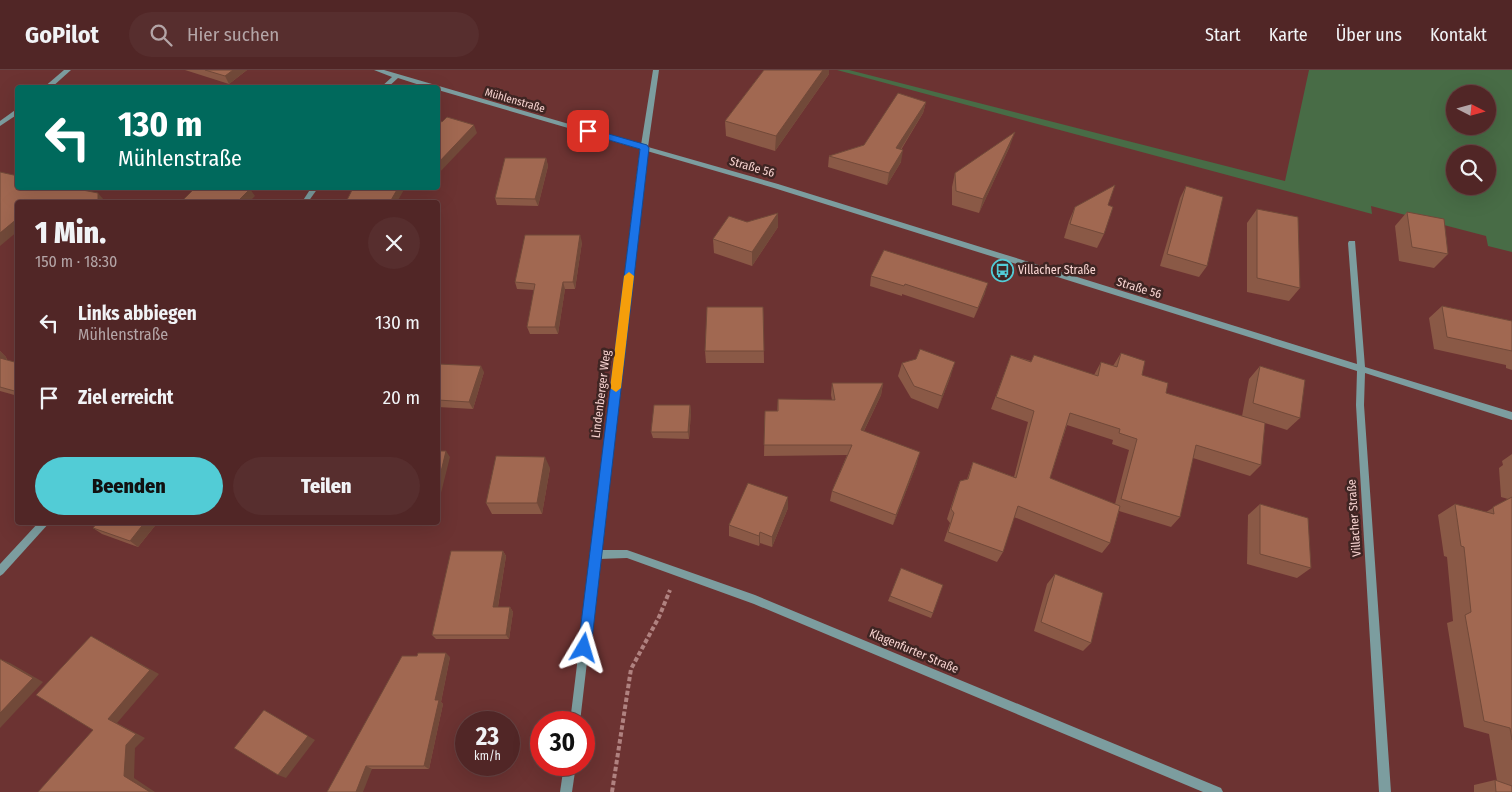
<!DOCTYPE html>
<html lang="de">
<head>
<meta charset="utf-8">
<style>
	:root { --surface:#512626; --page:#572e2e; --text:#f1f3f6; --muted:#b4a5a7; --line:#674343; --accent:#52ccd6 }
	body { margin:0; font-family:"Fira Sans Condensed",sans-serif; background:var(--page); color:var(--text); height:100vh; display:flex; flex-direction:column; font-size:19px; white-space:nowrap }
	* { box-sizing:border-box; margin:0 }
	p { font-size:16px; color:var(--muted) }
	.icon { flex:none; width:28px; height:28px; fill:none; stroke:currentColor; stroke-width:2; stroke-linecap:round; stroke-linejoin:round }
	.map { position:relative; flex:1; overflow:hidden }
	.side { position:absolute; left:15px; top:130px; width:425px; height:325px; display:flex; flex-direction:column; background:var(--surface); border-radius:5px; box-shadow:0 5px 20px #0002,0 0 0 1px var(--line) }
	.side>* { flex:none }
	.guide { position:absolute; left:15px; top:15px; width:425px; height:105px; border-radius:5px; box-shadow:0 5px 20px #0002,0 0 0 1px var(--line); background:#00695c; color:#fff; overflow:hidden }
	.needle { width:32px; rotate:96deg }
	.fabs { position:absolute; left:1446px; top:15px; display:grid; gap:10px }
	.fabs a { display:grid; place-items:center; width:50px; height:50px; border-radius:50%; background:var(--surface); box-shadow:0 5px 20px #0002,0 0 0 1px var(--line); font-size:25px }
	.speed { position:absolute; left:455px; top:641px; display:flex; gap:10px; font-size:25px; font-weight:700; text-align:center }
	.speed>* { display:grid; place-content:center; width:65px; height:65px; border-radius:50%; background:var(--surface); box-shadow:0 5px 20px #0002,0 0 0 1px var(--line); line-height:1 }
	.speed small { font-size:12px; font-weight:400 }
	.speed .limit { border:8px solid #d22; background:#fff; color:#111 }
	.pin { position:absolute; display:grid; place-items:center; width:42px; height:42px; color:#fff; margin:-21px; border-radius:10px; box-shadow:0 2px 8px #0006 }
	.me { position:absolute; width:55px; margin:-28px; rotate:7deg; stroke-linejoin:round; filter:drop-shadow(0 0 4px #0008) }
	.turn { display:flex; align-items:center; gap:18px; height:105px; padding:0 20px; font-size:22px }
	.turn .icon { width:65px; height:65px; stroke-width:2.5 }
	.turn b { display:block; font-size:35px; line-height:42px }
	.round { display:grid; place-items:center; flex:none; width:52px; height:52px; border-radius:26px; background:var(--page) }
	.head { display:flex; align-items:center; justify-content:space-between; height:85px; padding:0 20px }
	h1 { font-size:30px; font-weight:800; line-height:38px }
	.button { display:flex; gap:10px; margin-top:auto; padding:10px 20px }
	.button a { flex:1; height:58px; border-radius:30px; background:var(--accent); color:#111; font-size:20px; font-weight:800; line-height:58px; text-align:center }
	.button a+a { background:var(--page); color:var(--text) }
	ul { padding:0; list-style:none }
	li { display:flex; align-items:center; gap:15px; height:75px; padding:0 20px }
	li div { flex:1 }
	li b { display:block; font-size:19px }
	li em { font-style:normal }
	header { display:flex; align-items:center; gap:30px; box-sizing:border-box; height:70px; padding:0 25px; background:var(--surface); border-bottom:1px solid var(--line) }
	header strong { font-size:24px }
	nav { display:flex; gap:28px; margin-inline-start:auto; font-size:18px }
	.search { width:350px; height:45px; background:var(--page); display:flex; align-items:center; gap:12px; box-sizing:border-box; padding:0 18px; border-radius:28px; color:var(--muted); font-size:19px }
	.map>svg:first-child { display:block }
	.green { fill:#486c46; fill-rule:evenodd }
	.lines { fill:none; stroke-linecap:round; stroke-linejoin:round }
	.path { stroke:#b08280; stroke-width:4; stroke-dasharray:4.5 2.5; stroke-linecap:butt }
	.minor { fill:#7c9d9f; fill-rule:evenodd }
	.wall { fill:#8a5946; fill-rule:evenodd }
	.shaded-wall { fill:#714939 }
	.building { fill:#a16851; stroke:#714939 }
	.route { fill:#1a73e8; stroke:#114b97 }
	.slow { fill:#f59e0b }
	.labels { text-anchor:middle; stroke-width:5; stroke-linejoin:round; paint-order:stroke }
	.far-street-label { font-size:11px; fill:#f8d4d1; stroke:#3f2523 }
	.street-label { font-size:12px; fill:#f8d4d1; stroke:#3f2523 }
	.poi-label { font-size:12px; fill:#f8d4d1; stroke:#3f2523; text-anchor:start }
</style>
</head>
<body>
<header>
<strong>GoPilot</strong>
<div class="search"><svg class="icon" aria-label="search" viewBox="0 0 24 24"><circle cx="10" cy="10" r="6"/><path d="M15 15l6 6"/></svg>Hier suchen</div>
<nav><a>Start</a><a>Karte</a><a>Über uns</a><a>Kontakt</a></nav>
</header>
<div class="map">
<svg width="1512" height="722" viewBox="0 0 1512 722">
	<rect width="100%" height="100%" fill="#6c3332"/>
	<path class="green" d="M837 0H849L1285 111 1309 0H1512V182L1488 176 1486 166 1371 136 1372 144ZM1455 24H1488V56H1455ZM1455 84H1488V116H1455Z"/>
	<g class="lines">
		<polyline class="path" points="612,722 631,599 659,547 670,520"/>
		<g class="minor">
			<polygon points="64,0 71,0 51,18 43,18"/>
			<polygon points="374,0 384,0 641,75 653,0 659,0 648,77 778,114 1357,294 1348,173 1349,171 1355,171 1365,297 1512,342 1512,350 1365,303 1364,335 1391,722 1379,722 1356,335 1357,301 774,118 647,81 600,480 627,480 755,525 1221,718 1223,722 1203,722 754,534 627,488 599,489 580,652 570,652 640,79 438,20 438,18 429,18 398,8 387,18 380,18 392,7"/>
			<polygon points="18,38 18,44 0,56 0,51"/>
			<polygon points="311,118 318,118 308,132 302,132"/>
			<polygon points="39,452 50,452 3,504 0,506 0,494"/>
			<polygon points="564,695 576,695 572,722 560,722"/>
		</g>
	</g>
	<g class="wall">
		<polygon points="185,0 247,0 229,14"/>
		<polygon points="764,0 829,0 829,4 775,81 726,66 725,51"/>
		<polygon points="926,32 923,43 901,80 901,92 887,115 828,97 829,86 864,75"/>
		<polygon points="1010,76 979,143 952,135 952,117 955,103"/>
		<polygon points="546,88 548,96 538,136 497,135 495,128"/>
		<polygon points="1186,116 1207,196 1199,207 1160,196 1180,128"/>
		<polygon points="1108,135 1104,164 1097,178 1064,168 1069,151 1075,137"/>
		<polygon points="1257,139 1300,218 1289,231 1247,222 1247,153"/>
		<polygon points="1407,142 1448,184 1434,198 1399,191 1395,156"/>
		<polygon points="747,152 778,157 752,196 714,183 713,169"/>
		<polygon points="582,172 575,219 565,219 558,264 530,264 527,257 534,220 517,219 515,212"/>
		<polygon points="871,206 985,223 974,248 902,224 902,226 870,216"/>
		<polygon points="1442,236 1512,251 1512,300 1506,298 1506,295 1434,279 1429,248"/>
		<polygon points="763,237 764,293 706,293 705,281"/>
		<polygon points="0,281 6,287 7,290 18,293 18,326 0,321"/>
		<path d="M1121 283 1142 305 1166 323 1261 352 1242 346 1249 309 1260 296 1300 348 1287 360 1265 353 1261 395 1250 406 1193 388 1180 447 1171 457 1119 441 1110 473 1102 483 1014 447 1003 482 997 492 944 471 950 453 947 449 956 421 960 411 967 409 973 392 1014 407 1028 352 991 339 1011 285 1031 291 1094 305 1101 292 1113 296ZM1067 355 1113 370 1112 374 1129 380 1115 434 1050 408Z"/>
		<polygon points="902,293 951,305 938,339 911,328 898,306"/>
		<polygon points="438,294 484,302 473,339 438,337"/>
		<polygon points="832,313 883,313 881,325 864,361 917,393 893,455 830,431 832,421 847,385 764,386 765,341 777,341 778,329 832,330 831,325"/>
		<polygon points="690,335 691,342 689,369 653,368 651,362"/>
		<polygon points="1512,384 1512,722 1474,722 1474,715 1495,710 1497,711 1489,664 1464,657 1447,553 1453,551 1447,487 1444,486 1438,445 1455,434 1486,442 1508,429 1501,427 1499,398 1503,395 1502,391"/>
		<polygon points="550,398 542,444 492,444 486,433"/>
		<polygon points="1260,434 1311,498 1297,508 1247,494 1248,445"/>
		<polygon points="788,438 772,477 760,473 759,476 729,466 729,455"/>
		<polygon points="158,452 138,477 102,464 93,458"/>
		<polygon points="503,481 506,486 498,537 510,537 513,542 509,569 436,569 432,565"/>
		<polygon points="901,498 933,543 931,548 888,531"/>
		<polygon points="1055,504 1091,573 1083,581 1034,561 1047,514"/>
		<polygon points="450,587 441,632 443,634 429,699 372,699 327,722"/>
	</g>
	<g class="shaded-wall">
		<polygon points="233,0 247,0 229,14 225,6"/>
		<polygon points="823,0 829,0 829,4 775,81 776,66"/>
		<polygon points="926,32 923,43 894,90 896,78"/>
		<polygon points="474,55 477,63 438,104 438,93"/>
		<polygon points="1015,62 1010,76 979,143 983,129"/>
		<polygon points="903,80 901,92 887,115 889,103"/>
		<polygon points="546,88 548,96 538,136 535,129"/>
		<polygon points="398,118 405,118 397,132 390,132"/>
		<polygon points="250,119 255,126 249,132 237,132"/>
		<polygon points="98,123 104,130 104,132 98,132"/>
		<polygon points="778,143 778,157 752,196 752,182"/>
		<polygon points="18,148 18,161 0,176 0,163"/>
		<polygon points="580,165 582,172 575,219 573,212"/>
		<polygon points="563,212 565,219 558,264 555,257"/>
		<polygon points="988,213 985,223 974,248"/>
		<polygon points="0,281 6,287 7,294 0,289"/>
		<polygon points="955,292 951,305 938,339 942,326"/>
		<polygon points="481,296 484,302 473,339 469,332"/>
		<polygon points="883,313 881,325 859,371 861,360"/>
		<polygon points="690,335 691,342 689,369 688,362"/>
		<polygon points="446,381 450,387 438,435 438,414"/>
		<polygon points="920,382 917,393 893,455 896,445"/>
		<polygon points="545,387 550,398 542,444 537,433"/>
		<polygon points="788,427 788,438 772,477 772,467"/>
		<polygon points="145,452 158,452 138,477 130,471"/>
		<polygon points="760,462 760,473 759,476 759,466"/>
		<polygon points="503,481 506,486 497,542 493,537"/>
		<polygon points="510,537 513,542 509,569 506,565"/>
		<polygon points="91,566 159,604 117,653 145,668 135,678 134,708 155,722 150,722 124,706 108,649"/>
		<polygon points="446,583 450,587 441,632 443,634 429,699 424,696 435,630"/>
		<polygon points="0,589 10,593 43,612 0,658"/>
		<polygon points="264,640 315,670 286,708 278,705"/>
		<polygon points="366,696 372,699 363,722 356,722"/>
	</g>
	<g class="building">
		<polygon points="205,0 233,0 225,6"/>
		<polygon points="764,0 823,0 776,66 725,51"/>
		<polygon points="898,23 926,32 896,78 903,80 889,103 829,86 864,75"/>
		<polygon points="447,47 474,55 438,93 438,50 442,52"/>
		<polygon points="1015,62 983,129 956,121 955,103"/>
		<polygon points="505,88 546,88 535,129 495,128"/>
		<polygon points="0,102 18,106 18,118 72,118 98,123 98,132 18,132 18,148 0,163"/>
		<polygon points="1115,115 1108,135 1113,137 1104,164 1070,154 1075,137"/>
		<polygon points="1186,116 1223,127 1207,196 1167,184"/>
		<polygon points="195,118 245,118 250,119 237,132 181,132"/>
		<polygon points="353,118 398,118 390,132 346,132"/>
		<polygon points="1257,139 1298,147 1300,218 1257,208"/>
		<polygon points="1407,142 1444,149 1448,184 1412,177"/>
		<polygon points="778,143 752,182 713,169 729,146 747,152"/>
		<polygon points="525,165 580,165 573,212 563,212 555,257 527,257 535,214 515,212"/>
		<polygon points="884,180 988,213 978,238 905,214 904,216 871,206"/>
		<polygon points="1442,236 1512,251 1512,281 1447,267"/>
		<polygon points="707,237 763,237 764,281 705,281"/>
		<polygon points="920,279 955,292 942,326 914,316 902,293 916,289"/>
		<polygon points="1121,283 1145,291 1142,305 1168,313 1166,323 1265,353 1261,395 1196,375 1180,447 1121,429 1137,369 1119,363 1120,359 1070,343 1050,408 1120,436 1110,473 1018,436 1003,482 948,462 954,443 951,439 960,411 968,409 973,392 1016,408 1034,341 996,327 1011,285 1031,292 1034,285 1098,306 1101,292 1117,297"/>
		<polygon points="0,288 18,293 18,322 0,317"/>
		<polygon points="438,294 481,296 469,332 438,330"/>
		<polygon points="1260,296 1305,310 1300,348 1253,333"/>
		<polygon points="832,313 883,313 861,360 920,382 896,445 832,421 852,375 764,375 765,341 778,341 778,329 835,330"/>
		<polygon points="654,335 690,335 688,362 651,362"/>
		<polygon points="438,381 446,381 438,414"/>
		<polygon points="496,386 545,387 537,433 486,433"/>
		<polygon points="748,413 788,427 772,467 760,462 759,466 729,455"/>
		<polygon points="1512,427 1512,670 1510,658 1484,651 1465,545 1471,542 1464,477 1461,476 1455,434 1494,444 1493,437"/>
		<polygon points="1260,434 1308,448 1311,498 1260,484"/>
		<polygon points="98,452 145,452 130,471 93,458"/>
		<polygon points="451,481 503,481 493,537 510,537 506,565 432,565"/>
		<polygon points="901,498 943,515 933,543 890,526"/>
		<polygon points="1055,504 1103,523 1091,573 1041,552"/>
		<polygon points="91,566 150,600 108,649 136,664 126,675 124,706 150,722 38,722 93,660 36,625"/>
		<polygon points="418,583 446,583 435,630 439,630 424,696 366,696 356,722 327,722 402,586 417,586"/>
		<polygon points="0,589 33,608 0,643"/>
		<polygon points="264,640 308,666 278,705 234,678"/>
		<polygon points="1495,710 1512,716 1512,722 1496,722"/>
	</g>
	<polygon class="route" points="588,58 647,75 649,78 591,578 589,583 584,585 580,583 578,578 640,79 585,63 584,61"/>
	<polygon class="slow" points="629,202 634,206 621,318 616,322 610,318 624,206"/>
	<defs>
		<symbol id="bus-ring" viewBox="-11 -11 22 22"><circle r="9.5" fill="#3f2523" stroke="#52ccd6" stroke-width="1.5"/><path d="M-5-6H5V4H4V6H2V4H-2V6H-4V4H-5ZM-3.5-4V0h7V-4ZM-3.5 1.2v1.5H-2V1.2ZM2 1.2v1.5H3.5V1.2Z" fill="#52ccd6"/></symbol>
	</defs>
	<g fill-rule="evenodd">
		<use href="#bus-ring" x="990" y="188" width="25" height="25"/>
	</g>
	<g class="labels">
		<g class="far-street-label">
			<text transform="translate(515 30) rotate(16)" y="4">Mühlenstraße</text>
		</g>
		<g class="street-label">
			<text transform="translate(752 97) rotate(16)" y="4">Straße 56</text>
			<text transform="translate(1139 218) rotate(17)" y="4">Straße 56</text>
			<text transform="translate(601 324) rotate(-83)" y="4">Lindenberger Weg</text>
			<text transform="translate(1354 448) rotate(-94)" y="4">Villacher Straße</text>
			<text transform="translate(914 581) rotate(23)" y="4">Klagenfurter Straße</text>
		</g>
		<g class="poi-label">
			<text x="1018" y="204">Villacher Straße</text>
		</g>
	</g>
</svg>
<div class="fabs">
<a><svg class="needle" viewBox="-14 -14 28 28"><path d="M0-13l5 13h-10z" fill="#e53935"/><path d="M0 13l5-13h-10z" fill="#b4a5a7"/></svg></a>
<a><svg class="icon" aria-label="search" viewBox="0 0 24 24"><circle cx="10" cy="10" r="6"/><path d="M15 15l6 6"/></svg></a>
</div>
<div class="speed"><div>23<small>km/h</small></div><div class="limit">30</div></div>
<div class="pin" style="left:588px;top:61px;background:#d93025"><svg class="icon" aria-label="arrive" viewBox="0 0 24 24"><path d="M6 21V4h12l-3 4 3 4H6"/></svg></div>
<svg class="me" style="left:584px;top:578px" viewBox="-20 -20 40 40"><path d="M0-17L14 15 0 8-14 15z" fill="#1a73e8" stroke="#fff" stroke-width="4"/></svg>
<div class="guide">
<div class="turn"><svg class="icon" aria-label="left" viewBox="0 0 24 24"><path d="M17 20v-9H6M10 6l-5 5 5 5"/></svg><div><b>130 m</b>Mühlenstraße</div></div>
</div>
<section class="side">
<div class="head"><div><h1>1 Min.</h1><p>150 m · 18:30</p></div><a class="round"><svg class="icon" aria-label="close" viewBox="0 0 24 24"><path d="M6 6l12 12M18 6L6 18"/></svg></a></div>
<ul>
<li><svg class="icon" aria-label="left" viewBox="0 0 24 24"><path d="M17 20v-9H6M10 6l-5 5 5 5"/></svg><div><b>Links abbiegen</b><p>Mühlenstraße</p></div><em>130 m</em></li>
<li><svg class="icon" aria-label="arrive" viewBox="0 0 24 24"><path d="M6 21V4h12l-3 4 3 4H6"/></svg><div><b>Ziel erreicht</b></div><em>20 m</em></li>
</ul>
<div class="button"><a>Beenden</a><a>Teilen</a></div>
</section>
</div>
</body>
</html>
